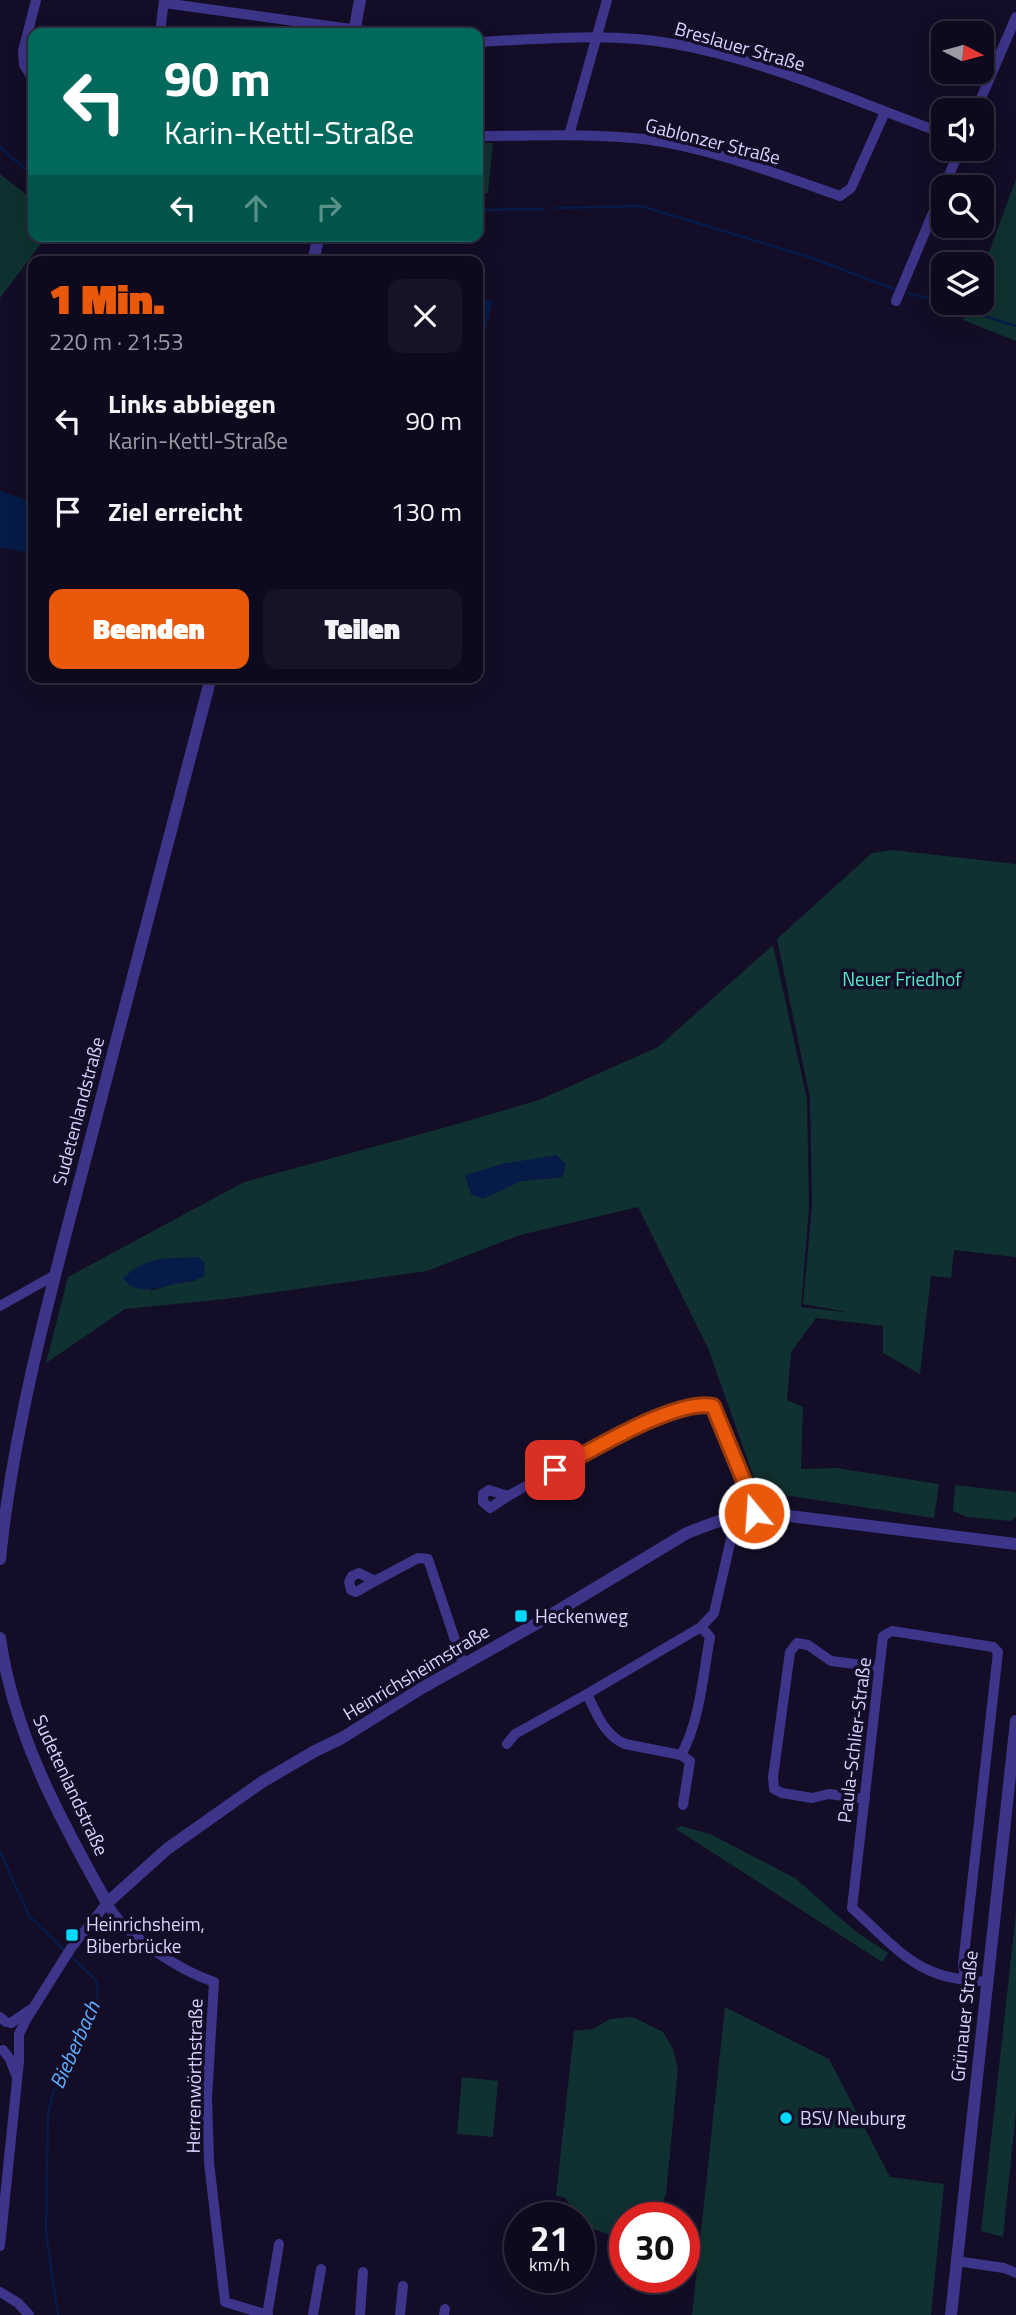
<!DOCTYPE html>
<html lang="de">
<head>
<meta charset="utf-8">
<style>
	:root { --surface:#0e0a1d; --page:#171326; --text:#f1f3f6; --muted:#9b9aa4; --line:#2e2b3b; --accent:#ea580c }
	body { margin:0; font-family:"Titillium Web",sans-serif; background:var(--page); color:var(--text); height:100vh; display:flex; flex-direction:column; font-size:26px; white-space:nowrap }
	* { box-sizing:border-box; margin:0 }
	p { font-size:23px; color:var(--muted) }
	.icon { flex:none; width:38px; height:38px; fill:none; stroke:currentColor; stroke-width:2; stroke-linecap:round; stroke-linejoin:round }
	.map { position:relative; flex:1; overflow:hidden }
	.sheet { position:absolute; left:28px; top:256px; width:455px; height:427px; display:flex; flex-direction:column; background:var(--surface); border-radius:14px; box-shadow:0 7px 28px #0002,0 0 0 2px var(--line) }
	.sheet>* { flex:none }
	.banner { position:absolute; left:28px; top:28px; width:455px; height:214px; border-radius:14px; box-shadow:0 7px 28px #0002,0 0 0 2px var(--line); background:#00695c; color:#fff; overflow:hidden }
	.needle { width:46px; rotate:96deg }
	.fabs { position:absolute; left:931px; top:21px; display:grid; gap:14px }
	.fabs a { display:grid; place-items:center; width:63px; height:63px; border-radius:14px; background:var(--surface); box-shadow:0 7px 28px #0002,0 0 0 2px var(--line); font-size:35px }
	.speed { position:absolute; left:504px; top:2202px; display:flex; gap:14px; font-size:35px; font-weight:700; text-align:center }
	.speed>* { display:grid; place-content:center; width:91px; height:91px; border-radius:50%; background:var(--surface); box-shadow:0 7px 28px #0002,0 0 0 2px var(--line); line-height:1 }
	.speed small { font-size:18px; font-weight:400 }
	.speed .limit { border:10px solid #d22; background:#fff; color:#111 }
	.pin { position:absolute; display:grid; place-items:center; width:60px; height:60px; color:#fff; margin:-30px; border-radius:14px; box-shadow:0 4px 10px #0006 }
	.me { position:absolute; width:77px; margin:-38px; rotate:342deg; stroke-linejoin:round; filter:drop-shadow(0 0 5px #0008) }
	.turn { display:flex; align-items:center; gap:24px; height:147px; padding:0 21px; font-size:32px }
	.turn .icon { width:91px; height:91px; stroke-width:2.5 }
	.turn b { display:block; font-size:49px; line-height:60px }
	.lanes { display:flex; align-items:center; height:66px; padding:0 21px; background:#0003; justify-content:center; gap:35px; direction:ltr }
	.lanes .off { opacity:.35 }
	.round { display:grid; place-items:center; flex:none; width:74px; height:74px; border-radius:14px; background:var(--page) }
	.head { display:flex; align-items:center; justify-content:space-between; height:119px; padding:0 21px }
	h1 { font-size:42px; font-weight:800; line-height:52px; color:var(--accent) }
	.cta { display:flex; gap:14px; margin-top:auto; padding:14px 21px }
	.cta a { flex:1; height:80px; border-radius:14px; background:var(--accent); color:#fff; font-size:28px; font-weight:800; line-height:80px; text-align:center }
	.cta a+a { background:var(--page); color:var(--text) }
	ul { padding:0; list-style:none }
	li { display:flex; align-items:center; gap:21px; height:91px; padding:0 21px }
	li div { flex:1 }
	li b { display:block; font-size:26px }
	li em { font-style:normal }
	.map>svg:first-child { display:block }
	.green { fill:#103131; fill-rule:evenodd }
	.water { fill:#061b47 }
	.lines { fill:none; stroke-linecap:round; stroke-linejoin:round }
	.stream { stroke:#061b47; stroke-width:2.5 }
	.minor { stroke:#3c3589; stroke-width:10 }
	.tertiary { stroke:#3c3589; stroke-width:12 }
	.route-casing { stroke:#983908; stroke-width:18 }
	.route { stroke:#ea580c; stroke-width:12 }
	.poi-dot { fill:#00d9fe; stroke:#130d27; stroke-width:2.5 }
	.labels { text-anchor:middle; stroke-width:7; stroke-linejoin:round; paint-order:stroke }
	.street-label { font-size:19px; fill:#dad3ff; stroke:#130d27 }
	.park-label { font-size:19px; fill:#55e9ca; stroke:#130d27 }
	.poi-label { font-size:19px; fill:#dad3ff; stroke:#130d27; text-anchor:start }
	.water-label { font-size:21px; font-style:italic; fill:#61afff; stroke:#130d27 }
</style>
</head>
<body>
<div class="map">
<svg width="1016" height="2315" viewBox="0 0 1016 2315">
	<rect width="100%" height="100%" fill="#130d27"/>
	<g class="green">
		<polygon points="478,143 493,143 488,193 478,193"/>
		<polygon points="0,174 33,200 33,236 47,236 0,298"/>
		<polygon points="1016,179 1016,341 963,320 970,303 982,303 982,271"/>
		<path d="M893 850 1016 864V1257L954 1250 951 1278 931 1276 920 1374 883 1353V1326L816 1318 791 1352 787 1400 803 1407 801 1469 836 1468 939 1484 934 1518 791 1496 760 1495 708 1348 638 1207 520 1235 427 1271 226 1299 125 1309 46 1363 68 1277 244 1182 450 1126 539 1100 658 1047 773 945 807 1099 809 1207 801 1307 852 1313 803 1304 812 1206 810 1098 777 939 872 853ZM566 1164 562 1177 521 1181ZM199 1257 195 1281 176 1283 150 1291 176 1259Z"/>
		<polygon points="955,1485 1016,1492 1016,1517 1011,1521 967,1517 953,1511"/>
		<polygon points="681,1826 710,1834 795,1878 855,1931 888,1953 882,1962 676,1829"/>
		<polygon points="1016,1912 1016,2111 1003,2237 981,2231"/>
		<polygon points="725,2007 829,2059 890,2177 944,2184 931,2315 692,2315"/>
		<polygon points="633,2017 663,2032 673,2049 678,2069 666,2195 653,2217 625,2217 625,2233 613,2236 580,2224 579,2217 576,2217 566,2198 556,2196 574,2031 593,2029 610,2019"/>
		<polygon points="462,2077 498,2081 493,2137 457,2134"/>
	</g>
	<g class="water">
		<polygon points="478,297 493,301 478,354"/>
		<polygon points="0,491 33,502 33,554 0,547"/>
		<polygon points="557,1155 566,1164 562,1177 521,1181 483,1199 471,1194 465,1175 502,1164"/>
		<path d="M199 1257 205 1263 204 1276C194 1282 187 1281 176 1284 158 1287 136 1297 123 1278 149 1255 166 1259 199 1257Z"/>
	</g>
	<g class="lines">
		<g class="stream">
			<polyline points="0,147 33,176"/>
			<polyline points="556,208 641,206 809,257 894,289"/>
			<polyline points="478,210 543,209"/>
			<polyline points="908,293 942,302"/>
			<polyline points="943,303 1016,326"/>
			<polyline points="0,1851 29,1916 66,1952"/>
			<polyline points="58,2315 46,2234 48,2114 54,2090 95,2006 98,1989 96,1980 71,1956"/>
		</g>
		<g class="minor">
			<polyline points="164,3 380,33"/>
			<polyline points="160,33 164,0"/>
			<path d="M478 42C543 39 610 32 675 44 766 60 856 102 943 133"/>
			<polyline points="33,79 24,65 23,51 36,0"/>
			<polyline points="976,110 1016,17"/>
			<polyline points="569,135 607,0"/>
			<path d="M478 136C533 136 589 133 644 139 711 148 777 174 840 196L851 188 885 112"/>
			<polyline points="944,187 960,149"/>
			<polyline points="896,301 943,189"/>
			<polyline points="0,1306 55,1275"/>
			<path d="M508 1496 490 1508 483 1502V1494L489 1490 508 1496C547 1475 673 1397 713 1406L753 1503 754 1513"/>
			<polyline points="375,1581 359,1573 352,1576 349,1582 351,1590 356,1592 375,1581 418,1558 428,1559 463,1664"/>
			<path d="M701 1627 587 1694C596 1713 605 1736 625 1744L681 1755C700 1721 703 1675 710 1637L701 1627 714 1613 736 1517"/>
			<polyline points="507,1744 515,1734 587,1694"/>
			<polyline points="681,1755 690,1761 683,1805"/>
			<polyline points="865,1799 829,1794 812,1798 782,1793 774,1789 773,1777 790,1652 797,1643 808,1645 831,1661 879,1667"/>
			<path d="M965 1979 963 1964 998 1652 993 1647 892 1631 883 1636 852 1908C877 1930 902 1960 933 1972 950 1979 969 1980 987 1982"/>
			<polyline points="0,2017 6,2022"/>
			<polyline points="11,2023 30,2010"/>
			<polyline points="3,2050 10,2059 16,2075"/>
			<path d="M0 2246 19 2061V2034L27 2018 71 1948 107 1903C125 1936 179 1970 214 1982L207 2098 209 2162 225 2302 268 2315"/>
			<polyline points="956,2261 1004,2268 1016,2273"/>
			<polyline points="0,2292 18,2303 29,2315"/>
			<polyline points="267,2315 279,2244"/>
			<polyline points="313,2315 321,2269"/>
			<polyline points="360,2315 363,2272"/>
			<polyline points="400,2315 403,2286"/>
			<polyline points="444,2315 445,2309"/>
		</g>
		<g class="tertiary">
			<polyline points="354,33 360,0"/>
			<polyline points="313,261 319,236"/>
			<path d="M0 1559C14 1421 53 1283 88 1149 129 992 170 835 211 677"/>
			<path d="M0 1638C14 1735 60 1819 107 1903L167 1849 262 1782 315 1751 342 1738 422 1688 534 1625 687 1533C712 1523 738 1513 765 1513L1016 1544"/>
			<polyline points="951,2315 1016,1721"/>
		</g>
	</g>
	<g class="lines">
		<defs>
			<path id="route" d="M555 1470C589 1452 676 1398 713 1406L753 1503 754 1513"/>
		</defs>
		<use href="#route" class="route-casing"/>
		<use href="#route" class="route"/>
	</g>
	<g class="poi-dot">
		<rect x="514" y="1609" width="14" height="14" rx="3.5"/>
		<rect x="65" y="1928" width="14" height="14" rx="3.5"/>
		<circle cx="786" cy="2118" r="7"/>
	</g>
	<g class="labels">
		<g class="street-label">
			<text transform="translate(740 46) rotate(16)" y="7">Breslauer Straße</text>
			<text transform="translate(713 141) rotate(14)" y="7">Gablonzer Straße</text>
			<text transform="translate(78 1111) rotate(-75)" y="7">Sudetenlandstraße</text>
			<text transform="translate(416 1672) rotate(-31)" y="7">Heinrichsheimstraße</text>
			<text transform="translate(854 1740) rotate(-83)" y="7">Paula-Schlier-Straße</text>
			<text transform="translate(71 1785) rotate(65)" y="7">Sudetenlandstraße</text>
			<text transform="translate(964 2016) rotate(-84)" y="7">Grünauer Straße</text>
			<text transform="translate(194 2076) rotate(-89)" y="7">Herrenwörthstraße</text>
		</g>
		<g class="park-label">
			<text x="902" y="986">Neuer Friedhof</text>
		</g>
		<g class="poi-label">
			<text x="535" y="1623">Heckenweg</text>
			<text x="86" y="1931">Heinrichsheim,<tspan x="86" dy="22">Biberbrücke</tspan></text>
			<text x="800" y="2125">BSV Neuburg</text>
		</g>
		<g class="water-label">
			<text transform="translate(75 2045) rotate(-66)" y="7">Bieberbach</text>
		</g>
	</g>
</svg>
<div class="fabs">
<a><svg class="needle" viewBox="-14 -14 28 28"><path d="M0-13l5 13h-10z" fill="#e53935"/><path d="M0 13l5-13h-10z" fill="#9b9aa4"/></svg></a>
<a><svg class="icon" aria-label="sound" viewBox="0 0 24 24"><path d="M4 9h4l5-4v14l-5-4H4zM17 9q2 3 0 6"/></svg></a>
<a><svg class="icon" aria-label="search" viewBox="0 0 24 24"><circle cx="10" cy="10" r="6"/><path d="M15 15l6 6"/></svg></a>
<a><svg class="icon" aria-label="layers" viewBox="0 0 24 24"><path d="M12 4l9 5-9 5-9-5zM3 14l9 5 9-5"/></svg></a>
</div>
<div class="speed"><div>21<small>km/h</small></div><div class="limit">30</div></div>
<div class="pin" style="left:555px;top:1470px;background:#d93025"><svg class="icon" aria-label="arrive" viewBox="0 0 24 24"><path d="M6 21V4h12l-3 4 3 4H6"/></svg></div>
<svg class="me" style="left:754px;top:1513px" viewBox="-20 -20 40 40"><circle r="17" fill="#ea580c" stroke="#fff" stroke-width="3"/><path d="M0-11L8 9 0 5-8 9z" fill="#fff"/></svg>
<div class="banner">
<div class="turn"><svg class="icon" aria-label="left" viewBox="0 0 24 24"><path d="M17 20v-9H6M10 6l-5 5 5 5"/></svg><div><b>90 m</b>Karin-Kettl-Straße</div></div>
<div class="lanes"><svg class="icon" aria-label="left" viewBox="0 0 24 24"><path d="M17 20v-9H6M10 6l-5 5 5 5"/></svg><svg class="icon off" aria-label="ahead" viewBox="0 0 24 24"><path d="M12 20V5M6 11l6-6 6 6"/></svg><svg class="icon off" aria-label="right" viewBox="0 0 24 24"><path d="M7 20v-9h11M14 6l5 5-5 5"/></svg></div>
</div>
<section class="sheet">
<div class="head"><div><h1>1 Min.</h1><p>220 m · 21:53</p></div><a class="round"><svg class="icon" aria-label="close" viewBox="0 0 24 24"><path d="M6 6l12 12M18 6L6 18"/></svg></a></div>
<ul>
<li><svg class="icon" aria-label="left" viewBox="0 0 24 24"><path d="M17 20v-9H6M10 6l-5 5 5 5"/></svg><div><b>Links abbiegen</b><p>Karin-Kettl-Straße</p></div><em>90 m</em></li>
<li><svg class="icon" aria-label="arrive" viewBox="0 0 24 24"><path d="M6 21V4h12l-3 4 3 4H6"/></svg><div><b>Ziel erreicht</b></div><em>130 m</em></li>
</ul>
<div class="cta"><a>Beenden</a><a>Teilen</a></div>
</section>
</div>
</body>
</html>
